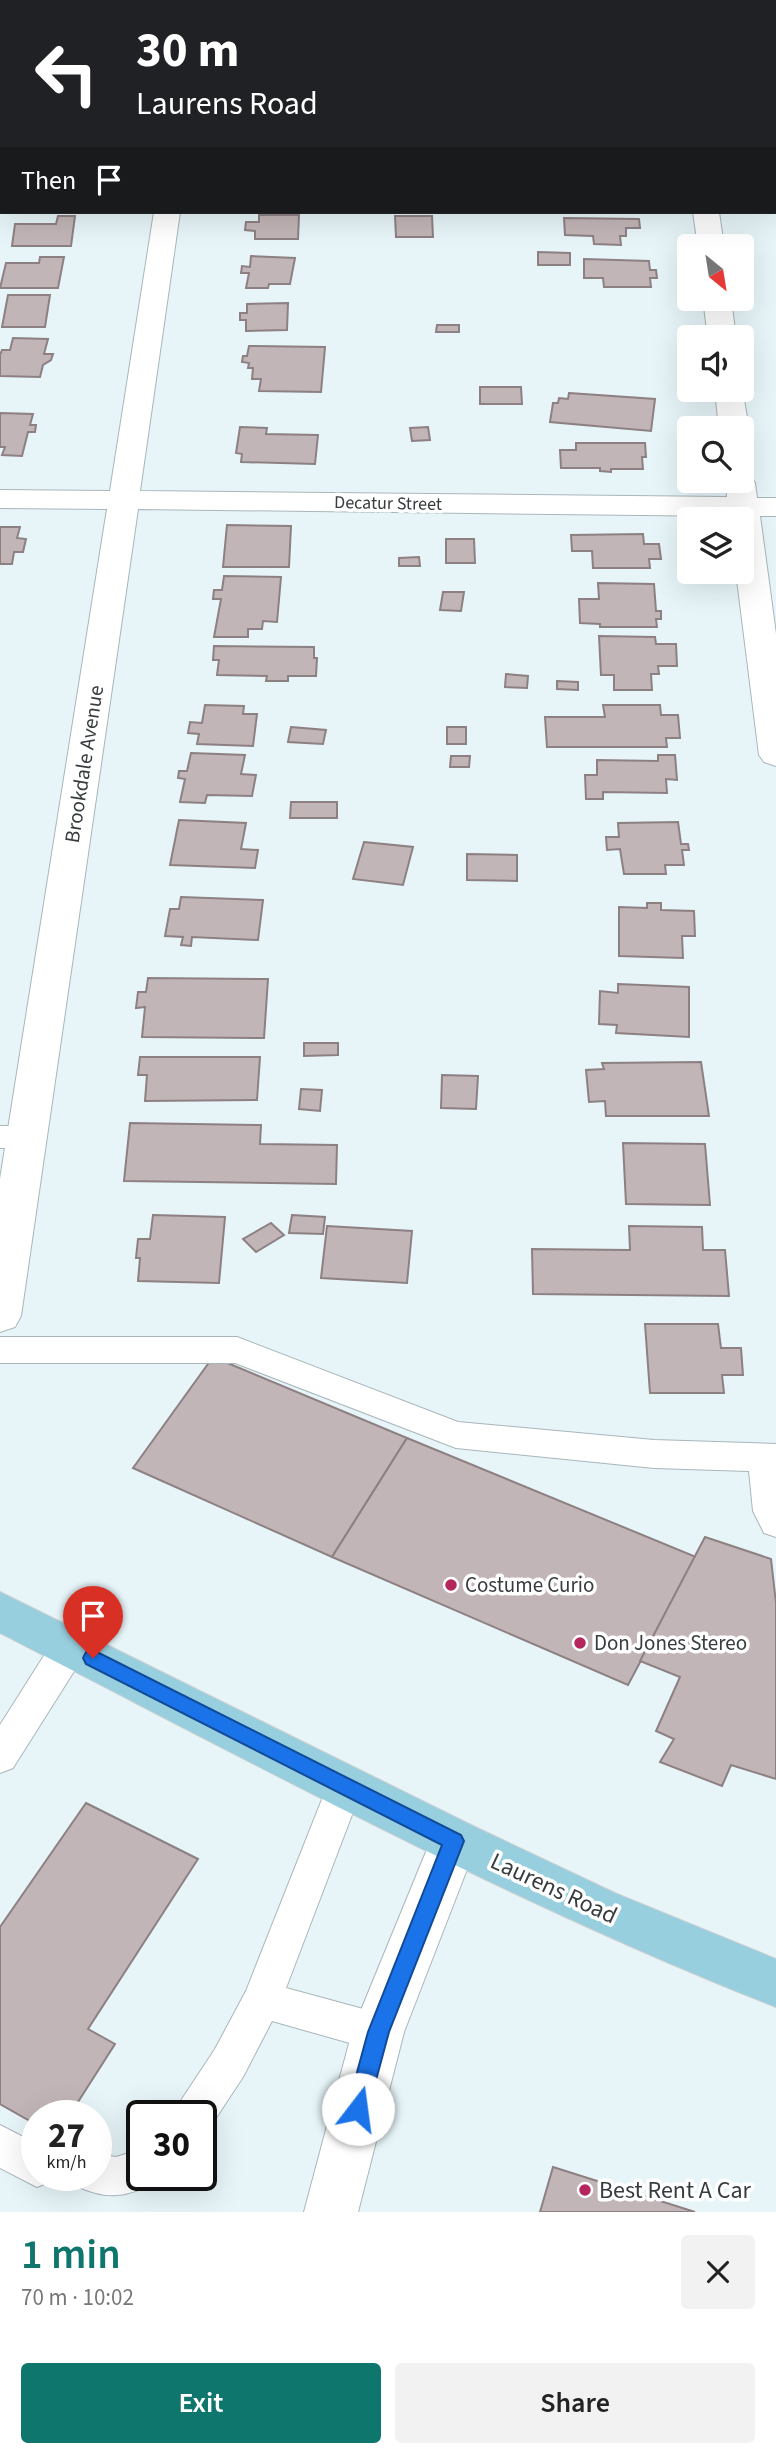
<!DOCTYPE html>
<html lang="en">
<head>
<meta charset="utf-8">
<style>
	:root { --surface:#fff; --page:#f2f2f2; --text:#222; --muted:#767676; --accent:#0f766e }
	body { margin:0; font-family:"Source Sans 3",sans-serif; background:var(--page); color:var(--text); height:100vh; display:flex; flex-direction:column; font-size:26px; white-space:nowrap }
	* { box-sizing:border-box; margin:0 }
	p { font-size:23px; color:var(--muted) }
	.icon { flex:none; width:38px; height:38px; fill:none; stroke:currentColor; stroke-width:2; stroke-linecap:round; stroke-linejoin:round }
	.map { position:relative; height:2212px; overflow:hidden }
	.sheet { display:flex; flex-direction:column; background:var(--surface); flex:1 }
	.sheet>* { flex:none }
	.top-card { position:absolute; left:0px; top:0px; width:777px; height:214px; box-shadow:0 7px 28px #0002; background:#202124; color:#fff; overflow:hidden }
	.needle { width:46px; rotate:150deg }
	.buttons { position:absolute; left:677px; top:234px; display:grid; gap:14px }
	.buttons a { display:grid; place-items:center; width:77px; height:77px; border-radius:7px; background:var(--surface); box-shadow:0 7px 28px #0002; font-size:35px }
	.speed { position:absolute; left:21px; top:2100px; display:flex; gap:14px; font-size:35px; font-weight:700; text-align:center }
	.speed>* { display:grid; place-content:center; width:91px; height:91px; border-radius:50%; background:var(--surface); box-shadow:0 7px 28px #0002; line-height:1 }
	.speed small { font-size:18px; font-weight:400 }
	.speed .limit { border:4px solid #111; border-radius:10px; background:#fff; color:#111 }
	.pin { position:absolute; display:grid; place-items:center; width:60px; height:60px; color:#fff; margin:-72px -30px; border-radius:50% 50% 50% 0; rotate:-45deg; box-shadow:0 0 7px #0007 }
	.pin .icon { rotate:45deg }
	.me { position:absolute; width:77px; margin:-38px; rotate:15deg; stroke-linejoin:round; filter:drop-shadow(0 0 5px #0008) }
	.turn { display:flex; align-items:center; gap:24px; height:147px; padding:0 21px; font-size:32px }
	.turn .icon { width:91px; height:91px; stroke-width:2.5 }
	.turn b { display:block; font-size:49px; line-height:60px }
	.then { display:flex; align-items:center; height:66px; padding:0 21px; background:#0003; gap:14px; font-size:26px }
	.round { display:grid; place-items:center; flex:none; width:74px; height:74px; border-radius:7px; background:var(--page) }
	.summary { display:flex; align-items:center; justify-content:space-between; height:119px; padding:0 21px }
	h1 { font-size:42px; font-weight:600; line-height:52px; color:var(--accent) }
	.button { display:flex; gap:14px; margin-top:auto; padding:14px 21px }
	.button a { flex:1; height:80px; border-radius:7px; background:var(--accent); color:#fff; font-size:28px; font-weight:600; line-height:80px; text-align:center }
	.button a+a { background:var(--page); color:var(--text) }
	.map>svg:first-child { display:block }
	.building { fill:#c2b5b8; stroke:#8d8083; stroke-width:2 }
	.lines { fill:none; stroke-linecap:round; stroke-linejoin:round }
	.service-casing { stroke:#a9b6ba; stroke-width:2 }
	.minor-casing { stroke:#a9b6ba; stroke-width:2 }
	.primary-casing { stroke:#cfd0d1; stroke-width:2 }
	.service { fill:#fff; fill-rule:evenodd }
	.minor { fill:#fff; fill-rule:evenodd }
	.primary { fill:#97cfdf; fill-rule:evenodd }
	.route { fill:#1a73e8; stroke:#114b97; stroke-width:2 }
	.poi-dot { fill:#b4265c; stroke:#fff; stroke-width:2.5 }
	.labels { text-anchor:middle; stroke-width:7; stroke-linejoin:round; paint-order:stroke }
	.far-street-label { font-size:18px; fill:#373c3e; stroke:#fff }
	.street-label { font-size:21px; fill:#373c3e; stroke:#fff }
	.poi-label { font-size:21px; fill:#373c3e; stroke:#fff; text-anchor:start }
	.near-street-label { font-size:24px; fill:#373c3e; stroke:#fff }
	.near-poi-label { font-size:24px; fill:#373c3e; stroke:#fff; text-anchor:start }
</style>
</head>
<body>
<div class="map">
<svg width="776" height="2212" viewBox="0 0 776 2212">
	<rect width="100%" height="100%" fill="#e7f5f9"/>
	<g class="building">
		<polygon points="259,215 299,215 298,239 255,239 255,231 245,230 246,222 259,222"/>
		<polygon points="58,216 75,216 71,246 12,246 15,224 56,224"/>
		<polygon points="395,216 432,216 433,237 396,237"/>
		<polygon points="564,218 639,219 640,228 626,228 626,236 620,236 621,245 594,244 593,236 565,235"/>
		<polygon points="538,252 570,253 570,265 538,265"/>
		<polygon points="251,256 295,258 290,284 269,284 268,288 246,288 249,273 241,273 242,266 250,267"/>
		<polygon points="40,257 64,257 58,288 0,288 6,263 39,263"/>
		<polygon points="584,259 649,261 650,270 656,270 657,278 650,278 651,287 604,287 603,278 584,278"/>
		<polygon points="8,295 50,295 45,327 2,327"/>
		<polygon points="288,303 287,330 246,331 246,320 240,320 240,313 247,313 247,304"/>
		<polygon points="437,325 459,325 459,332 436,332"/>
		<polygon points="13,338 48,339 44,354 53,354 51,360 43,365 40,377 0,376 0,355 2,350 10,350"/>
		<polygon points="249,346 325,347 321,392 259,391 261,379 252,379 253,368 248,368 249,363 242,362 243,356 247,356"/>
		<polygon points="480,387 521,387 522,404 480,404"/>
		<polygon points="569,393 655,399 651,431 550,422 553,403 558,403 559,398 568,399"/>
		<polygon points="0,413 33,414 30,425 36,425 35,432 28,432 22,456 2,455 5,447 0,447"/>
		<polygon points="240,427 267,428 266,434 318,435 315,464 241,462 242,454 236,453"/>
		<polygon points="428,427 430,440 412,441 410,428"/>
		<polygon points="576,443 645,443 646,457 642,457 643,469 611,469 611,472 600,471 600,468 561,468 560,450 576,450"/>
		<polygon points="227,525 291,526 289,567 223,567"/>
		<polygon points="0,527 20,527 17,538 26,539 23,552 14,552 12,564 0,564"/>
		<polygon points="643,534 644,544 659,544 661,559 649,559 650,568 593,568 592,551 572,551 571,535"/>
		<polygon points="446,539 474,539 475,563 446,563"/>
		<polygon points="419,557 420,566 399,566 399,558"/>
		<polygon points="224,576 281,577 277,622 263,621 262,629 248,629 248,637 214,637 221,599 213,599 214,590 222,590"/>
		<polygon points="598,583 654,584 656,611 661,611 661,619 656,619 657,627 600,627 600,624 580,623 579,599 599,599"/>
		<polygon points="443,592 464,592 461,611 440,610"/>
		<polygon points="599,636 655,637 656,644 676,644 677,666 658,666 659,674 651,674 652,690 614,690 614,675 601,675"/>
		<polygon points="214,646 314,647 314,658 317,658 316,676 288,676 288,681 266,681 267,676 217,675 219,660 213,660"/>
		<polygon points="506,674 528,676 527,688 505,687"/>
		<polygon points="557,681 578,682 578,690 557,689"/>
		<polygon points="205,705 244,706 243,714 257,714 253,746 197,744 199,734 188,733 190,722 202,723"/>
		<polygon points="603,705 660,705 661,715 678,715 680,738 666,738 667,747 547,747 545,717 605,717"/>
		<polygon points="291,727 326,730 323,744 288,742"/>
		<rect x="447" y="727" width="19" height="17"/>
		<polygon points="191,753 245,755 241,774 256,775 252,796 207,795 205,803 180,802 185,779 178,778 179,771 187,771"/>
		<polygon points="658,755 675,755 677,780 666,779 667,793 603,792 603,799 586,799 585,775 597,775 597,760 658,761"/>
		<polygon points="451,756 470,756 469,767 450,767"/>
		<polygon points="291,802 337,802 337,818 290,818"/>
		<polygon points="179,820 246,823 241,849 258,850 255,868 170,865"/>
		<polygon points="678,822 681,844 688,844 689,850 682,850 684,865 665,865 666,874 624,874 620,849 607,850 606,837 619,837 618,823"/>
		<polygon points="364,842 413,847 403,885 353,879"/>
		<polygon points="467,854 517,855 517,881 467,880"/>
		<polygon points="181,897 263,900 258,940 192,937 191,946 181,945 183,937 165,936 170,909 179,909"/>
		<polygon points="647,903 661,903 661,910 694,911 695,936 682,936 683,958 619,956 619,907 647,908"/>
		<polygon points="148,978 268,979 264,1038 142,1037 145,1007 136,1008 138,992 146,992"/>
		<polygon points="618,984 689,987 689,1037 616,1033 617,1025 599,1024 600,991 618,993"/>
		<polygon points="304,1043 338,1043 338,1055 304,1056"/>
		<polygon points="140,1057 260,1057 257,1100 145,1101 147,1075 138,1075"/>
		<polygon points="701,1062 709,1116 606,1116 605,1101 589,1102 586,1070 604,1069 602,1063"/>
		<polygon points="442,1075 478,1076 476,1109 441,1108"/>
		<polygon points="301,1089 322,1090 320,1111 299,1109"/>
		<polygon points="130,1123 261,1125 260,1144 337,1145 336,1184 124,1181"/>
		<polygon points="623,1143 705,1144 710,1205 626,1204"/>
		<polygon points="153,1215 225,1217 219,1283 138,1281 140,1258 136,1258 138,1239 150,1239"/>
		<polygon points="292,1215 325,1217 323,1234 289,1233"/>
		<polygon points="271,1223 284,1235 256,1252 243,1239"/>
		<polygon points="327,1226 412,1231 407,1283 321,1278"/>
		<polygon points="629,1226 702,1227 703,1250 725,1250 729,1296 533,1294 532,1249 630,1250"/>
		<polygon points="645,1324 718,1324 721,1348 741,1348 743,1375 722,1375 724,1393 650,1393"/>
		<polygon points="213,1357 407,1438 332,1557 133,1468"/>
		<polygon points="407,1438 696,1557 628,1685 332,1557"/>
		<polygon points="705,1537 771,1559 776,1603 776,1779 731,1765 722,1786 660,1762 674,1739 656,1731 680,1677 640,1661"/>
		<polygon points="86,1803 198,1859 88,2029 115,2044 69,2116 37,2116 37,2125 0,2104 0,1927"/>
		<polygon points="553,2167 695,2212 540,2212"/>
	</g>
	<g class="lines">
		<defs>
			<g id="service">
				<polygon points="0,1126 25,1126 36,1129 40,1137 36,1145 25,1148 0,1148"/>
				<polygon points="0,1337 237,1337 458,1422 654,1440 776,1444 776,1537 764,1533 753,1511 749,1471 654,1468 456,1448 235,1363 0,1363"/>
				<polygon points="70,1631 83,1635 88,1646 83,1657 13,1768 0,1773 0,1725 57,1635"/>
				<polygon points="345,1769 358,1774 363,1786 286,1988 378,2013 392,2019 398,2032 392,2045 378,2051 272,2021 243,2077 208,2130 201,2133 201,2116 174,2116 180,2102 215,2049 246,1991 332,1774"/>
				<polygon points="0,2125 37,2144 37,2175 54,2175 52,2181 37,2187 0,2168"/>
				<path d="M142 2149V2175H160L157 2183C127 2195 112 2201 81 2188L76 2175H96V2154L116 2157Z"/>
			</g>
			<g id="minor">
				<rect x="185" y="0" width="24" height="2"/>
				<rect x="668" y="0" width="24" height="2"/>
				<polygon points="154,212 180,212 140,491 727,497 726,481 742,481 742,475 751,477 755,483 757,498 776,498 776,516 760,516 776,634 776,766 764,762 759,755 736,572 742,572 742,520 730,520 729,516 138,509 21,1316 15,1327 0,1332 0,1179 107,509 0,508 0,490 110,491"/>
				<polygon points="693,212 719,212 724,247 698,247"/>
				<polygon points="703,299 731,299 736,338 708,338"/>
				<polygon points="742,388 749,429 742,436 742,429 719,429 715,390 742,390"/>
				<polygon points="454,1819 471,1825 478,1841 404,2032 358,2212 304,2212 352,2032 437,1825"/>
			</g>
			<path id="primary" d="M0 1592 471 1825 617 1894 776 1959V2007C508 1902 256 1764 0 1633Z"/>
		</defs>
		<use href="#service" class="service-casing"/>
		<use href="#minor" class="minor-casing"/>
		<use href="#primary" class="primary-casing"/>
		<use href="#service" class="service"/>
		<use href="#minor" class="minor"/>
		<use href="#primary" class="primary"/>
	</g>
	<polygon class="route" points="93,1650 461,1835 464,1841 389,2032 366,2117 358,2120 350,2117 347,2109 368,2032 442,1845 86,1664 83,1658 86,1652"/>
	<g class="poi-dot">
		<circle cx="451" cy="1585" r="7"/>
		<circle cx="580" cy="1643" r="7"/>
		<circle cx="585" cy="2190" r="7"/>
	</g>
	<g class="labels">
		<g class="far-street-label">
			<text transform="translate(388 503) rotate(1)" y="6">Decatur Street</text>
		</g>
		<g class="street-label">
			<text transform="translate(84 764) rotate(-81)" y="7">Brookdale Avenue</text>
		</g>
		<g class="poi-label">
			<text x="465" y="1592">Costume Curio</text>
			<text x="594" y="1650">Don Jones Stereo</text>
		</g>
		<g class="near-street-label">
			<text transform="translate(554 1888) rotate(25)" y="8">Laurens Road</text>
		</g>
		<g class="near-poi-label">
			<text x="599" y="2198">Best Rent A Car</text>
		</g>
	</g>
</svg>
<div class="buttons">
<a><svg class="needle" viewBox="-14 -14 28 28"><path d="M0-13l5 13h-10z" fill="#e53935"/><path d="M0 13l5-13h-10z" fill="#767676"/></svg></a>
<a><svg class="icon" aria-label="sound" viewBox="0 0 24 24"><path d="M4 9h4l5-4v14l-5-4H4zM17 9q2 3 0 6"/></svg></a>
<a><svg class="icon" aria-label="search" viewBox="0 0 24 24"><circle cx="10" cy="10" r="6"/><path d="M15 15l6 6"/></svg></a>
<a><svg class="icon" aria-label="layers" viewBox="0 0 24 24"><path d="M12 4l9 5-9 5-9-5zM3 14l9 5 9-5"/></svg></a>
</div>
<div class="speed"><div>27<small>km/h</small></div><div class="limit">30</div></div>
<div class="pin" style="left:93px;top:1658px;background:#d93025"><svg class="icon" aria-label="arrive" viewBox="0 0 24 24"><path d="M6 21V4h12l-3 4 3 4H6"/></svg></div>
<svg class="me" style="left:358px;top:2109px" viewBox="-20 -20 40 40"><circle r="19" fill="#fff"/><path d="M0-13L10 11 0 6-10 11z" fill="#1a73e8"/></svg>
<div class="top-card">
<div class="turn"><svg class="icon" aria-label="left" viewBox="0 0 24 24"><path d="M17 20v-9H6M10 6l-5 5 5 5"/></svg><div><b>30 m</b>Laurens Road</div></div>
<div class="then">Then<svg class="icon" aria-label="arrive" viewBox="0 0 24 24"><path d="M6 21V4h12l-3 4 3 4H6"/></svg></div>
</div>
</div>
<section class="sheet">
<div class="summary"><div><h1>1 min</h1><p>70 m · 10:02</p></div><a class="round"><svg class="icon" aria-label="close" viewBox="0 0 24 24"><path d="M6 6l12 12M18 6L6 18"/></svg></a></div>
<div class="button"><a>Exit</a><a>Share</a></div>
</section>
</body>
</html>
